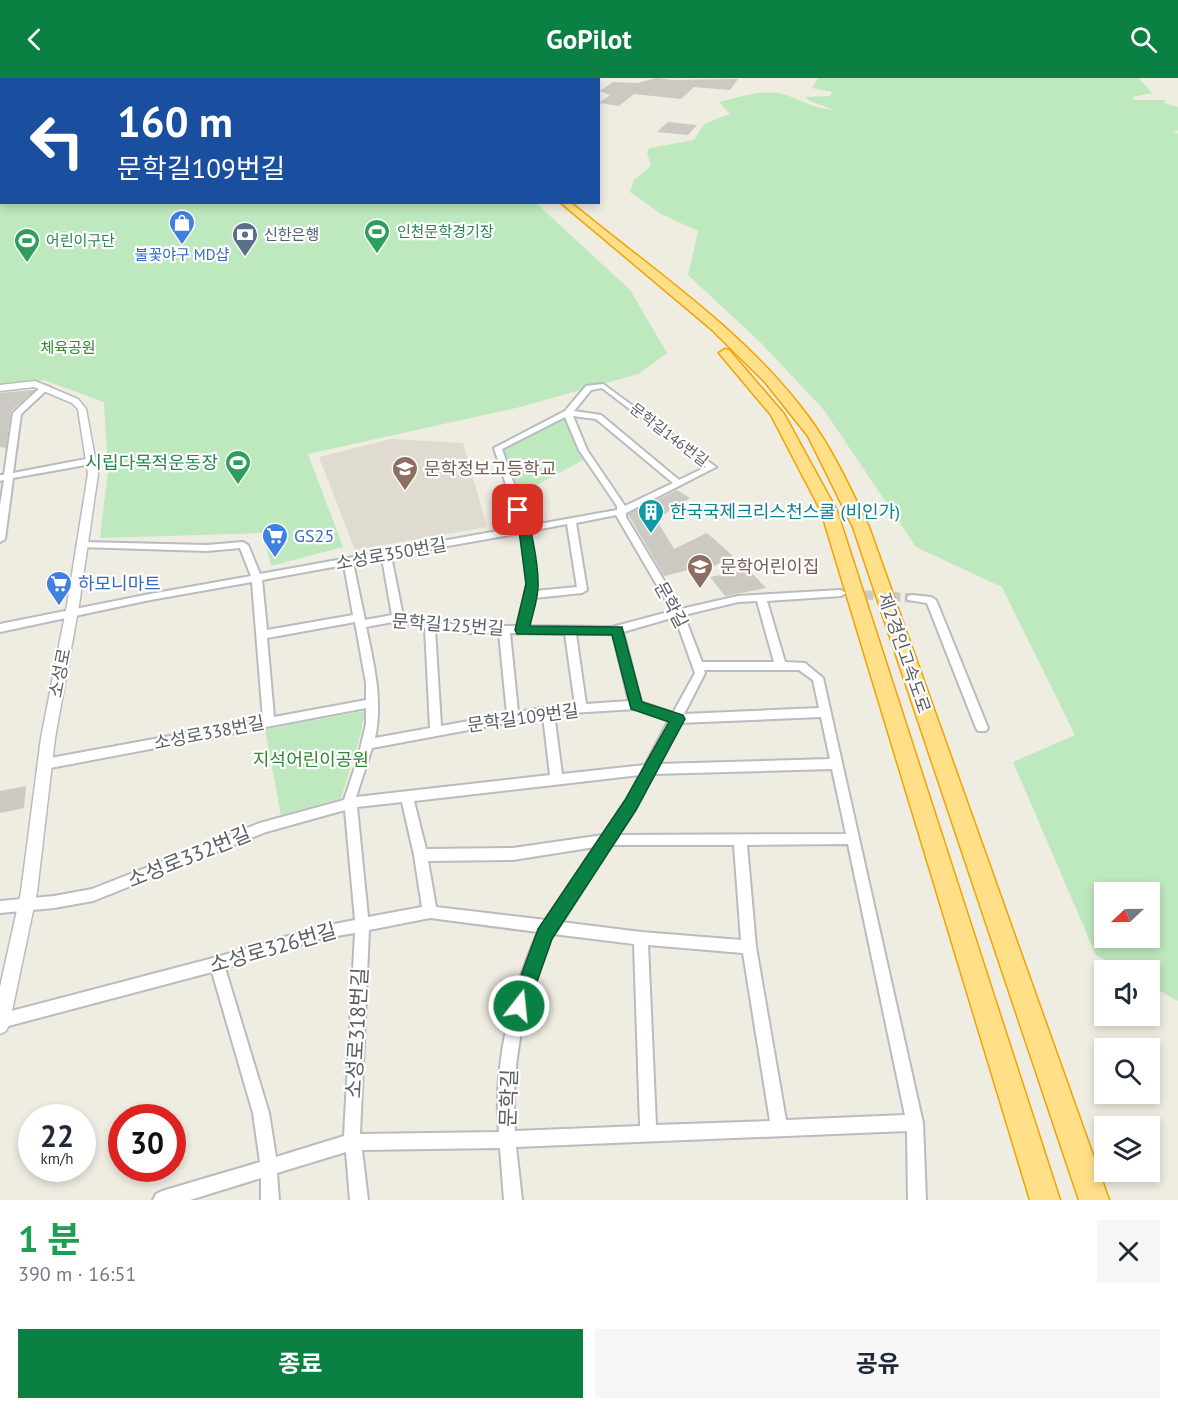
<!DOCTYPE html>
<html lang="ko">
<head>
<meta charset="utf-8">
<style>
	:root { --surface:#fff; --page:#f6f6f7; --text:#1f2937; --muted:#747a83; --accent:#0b8043 }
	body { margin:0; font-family:"PT Sans","Noto Sans KR",sans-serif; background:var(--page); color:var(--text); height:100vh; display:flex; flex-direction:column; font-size:22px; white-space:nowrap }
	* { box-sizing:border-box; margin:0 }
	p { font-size:20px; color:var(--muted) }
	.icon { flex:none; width:33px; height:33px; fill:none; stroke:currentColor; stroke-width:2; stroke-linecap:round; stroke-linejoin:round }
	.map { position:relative; height:1122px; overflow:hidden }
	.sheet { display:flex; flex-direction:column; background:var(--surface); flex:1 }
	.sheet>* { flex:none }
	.banner { position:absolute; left:0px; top:0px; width:600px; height:126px; box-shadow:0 3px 9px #0003; background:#1a4fa0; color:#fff; overflow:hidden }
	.needle { width:39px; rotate:248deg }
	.controls { position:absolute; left:1094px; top:804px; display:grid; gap:12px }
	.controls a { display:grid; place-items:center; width:66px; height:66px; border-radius:0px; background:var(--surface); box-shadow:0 3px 9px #0003; font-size:30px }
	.speed { position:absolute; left:18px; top:1026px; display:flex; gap:12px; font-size:30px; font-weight:700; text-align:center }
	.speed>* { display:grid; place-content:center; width:78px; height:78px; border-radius:50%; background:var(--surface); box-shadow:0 3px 9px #0003; line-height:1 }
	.speed small { font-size:15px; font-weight:400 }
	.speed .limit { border:9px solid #d22; background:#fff; color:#111 }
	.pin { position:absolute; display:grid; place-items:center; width:51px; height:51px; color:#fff; margin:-26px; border-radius:12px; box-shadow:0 3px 9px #0006 }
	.me { position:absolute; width:66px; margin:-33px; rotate:16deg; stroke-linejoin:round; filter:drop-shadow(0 0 4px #0008) }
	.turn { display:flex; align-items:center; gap:21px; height:126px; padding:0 18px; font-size:27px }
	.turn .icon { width:78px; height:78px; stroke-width:2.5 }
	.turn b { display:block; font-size:42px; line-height:51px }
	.round { display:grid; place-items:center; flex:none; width:63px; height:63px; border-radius:0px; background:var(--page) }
	.head { display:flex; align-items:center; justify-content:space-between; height:102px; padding:0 18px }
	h1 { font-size:36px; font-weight:700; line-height:45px; color:#1e9e55 }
	.button { display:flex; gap:12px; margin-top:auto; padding:12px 18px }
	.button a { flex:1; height:69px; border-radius:0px; background:var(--accent); color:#fff; font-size:24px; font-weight:700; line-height:69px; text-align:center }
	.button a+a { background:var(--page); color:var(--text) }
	header { display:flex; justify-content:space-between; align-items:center; height:78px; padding:0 18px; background:var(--accent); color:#fff; font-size:27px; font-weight:700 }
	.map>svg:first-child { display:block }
	.education { fill:#dfdbd1 }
	.green { fill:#bee8bd; fill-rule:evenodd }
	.building { fill:#ccc8c2 }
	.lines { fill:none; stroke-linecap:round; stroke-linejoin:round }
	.minor-tunnel { stroke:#cac9c2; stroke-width:9; stroke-dasharray:9 4.5; stroke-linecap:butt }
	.minor-casing { stroke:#b8bbc0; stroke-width:4 }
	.tertiary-casing { stroke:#b8bbc0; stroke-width:3 }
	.secondary-casing { stroke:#b8bcc2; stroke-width:2 }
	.motorway-casing { stroke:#f1a300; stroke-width:3 }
	.minor { fill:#fff; fill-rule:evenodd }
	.tertiary { fill:#fff; fill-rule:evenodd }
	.secondary { fill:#fff; fill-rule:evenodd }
	.motorway { fill:#ffe089; fill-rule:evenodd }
	.route { fill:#0b8043; stroke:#07532c; stroke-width:1.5 }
	.labels { text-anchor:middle; stroke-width:4.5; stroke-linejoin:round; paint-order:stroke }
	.far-leisure-label { font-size:15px; fill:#27864d; stroke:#fff; text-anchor:start }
	.far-service-label { font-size:15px; fill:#4e5e75; stroke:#fff; text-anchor:start }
	.far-shop-label { font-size:15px; fill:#366cbe; stroke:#fff }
	.far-park-label { font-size:15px; fill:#2f8733; stroke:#fff }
	.far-street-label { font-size:15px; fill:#5b5f64; stroke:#fff }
	.leisure-label { font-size:18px; fill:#27864d; stroke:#fff; text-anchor:end }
	.education-label { font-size:18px; fill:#785e54; stroke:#fff; text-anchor:start }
	.culture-label { font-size:18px; fill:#0d838f; stroke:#fff; text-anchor:start }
	.shop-label { font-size:18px; fill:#366cbe; stroke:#fff; text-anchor:start }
	.street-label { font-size:18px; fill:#5b5f64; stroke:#fff }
	.park-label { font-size:18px; fill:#2f8733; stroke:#fff }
	.near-street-label { font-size:21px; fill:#5b5f64; stroke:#fff }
</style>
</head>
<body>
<header><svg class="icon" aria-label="back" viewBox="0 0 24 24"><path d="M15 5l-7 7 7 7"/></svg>GoPilot<svg class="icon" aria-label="search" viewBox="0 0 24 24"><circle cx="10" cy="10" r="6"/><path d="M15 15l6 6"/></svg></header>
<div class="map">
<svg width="1178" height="1122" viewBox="0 0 1178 1122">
	<rect width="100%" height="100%" fill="#efece2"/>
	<polygon class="education" points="391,361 463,365 487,449 355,472 319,379"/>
	<g class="green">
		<path d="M818 0H1139L1152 15 1132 19 1134 22H1165L1164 25 1178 29V52L1173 53 1178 56V923L1149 907V892H1124L1096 877 1013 684 1075 657 1002 509 916 469 824 332 761 265 688 197 698 153 661 136 630 114 634 102 651 88 647 74 650 70 694 62 704 46 730 36 719 24C742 19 765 9 789 18 803 24 818 31 834 32L810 23 805 19 830 18 832 14 812 10ZM1104 814H1149V860H1104Z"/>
		<polygon points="0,95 2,124 536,125 630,212 667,275 638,296 516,330 308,376 343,469 271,488 263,455 100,460 108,393 104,324 44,302 0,309"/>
		<polygon points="564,340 583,382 520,416 502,373"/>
		<polygon points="365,633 358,666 341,720 281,737 265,651"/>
	</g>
	<g class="building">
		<polygon points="657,0 673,2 738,1 730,12 694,9 681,21 634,16 619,28 599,25 610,17 600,13 613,4 637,5"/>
		<polygon points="668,44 697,47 688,57 657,54"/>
		<polygon points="32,312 35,312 11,333 6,370 0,369 0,315"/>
		<polygon points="677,412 690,420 663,437 659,446 674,471 707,455 733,478 705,493 701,489 664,498 628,436"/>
		<polygon points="749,492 766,510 725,518 710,499"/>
		<polygon points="26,708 24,730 0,735 0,713"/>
	</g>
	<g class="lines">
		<polyline class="minor-tunnel" points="851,516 913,520"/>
		<defs>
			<g id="minor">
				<polygon points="425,0 432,0 424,2"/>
				<path d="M603 306 716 389 626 435V439L681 531 738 518 841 512 846 515 841 518 767 523 785 584 805 585 823 600 923 1045 926 1122H908L907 1053 516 1069 522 1122H504L500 1070 362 1072 368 1122H350L346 1074 277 1095 279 1122H261V1100L190 1122H153L156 1116 162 1113 260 1084 253 1035 212 894 1 950 0 936 217 879 319 849 355 842 345 732 266 754 93 823 54 830 0 835V823L54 818 92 811 260 745 344 722 358 680 366 646V630L45 691 41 689 39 686 41 683 45 681 263 641 252 504 150 522 0 554V546L150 516 251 498 240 470 207 473 79 469 77 467 82 464 207 467 243 464 248 467 260 496 520 449 494 370 565 333 586 308ZM602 310 706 389 679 402 601 337 574 333 591 312ZM573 338 596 341 673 405 625 428 587 372ZM565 339 579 372 617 428V432L528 448 502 371ZM616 437 672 533 612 549 528 548 534 520 582 515 587 512 576 445ZM567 446 577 509 535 513 537 506 530 453ZM521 455 527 506 518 548C479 548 440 548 403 538L391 478ZM382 480 392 537 365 542 353 485ZM344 487 353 537 267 552 262 502ZM757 523 774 584H702L684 537 738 524ZM675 539 695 595 673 635 641 624 623 554ZM398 543 425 550 430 650 375 660C383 623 374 586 366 549ZM355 544 366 605V622L274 639 267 560ZM435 551 467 555H499L507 636 441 648ZM510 555 565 556 575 627 555 628 518 634ZM576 556H613L629 623 586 626ZM704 592H799L813 602 819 630 684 636 705 595ZM636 631 669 642 645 687 562 696 554 636ZM543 638 550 697 356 719 372 670ZM821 639 830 681 658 686 679 645ZM832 691 846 756 617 757 634 731 653 696ZM640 697 626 723 603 757 513 770 426 771 414 723ZM402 724 414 777 422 829 368 839 357 729ZM848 766 905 1037 786 1042 756 869 747 767ZM610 767H734L741 862 641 854 561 844ZM595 769 546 842 436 829 428 783 513 782ZM430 840 538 854C511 915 493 986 499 1054L360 1056 369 852ZM355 855 344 1058 276 1079 269 1035 225 890 319 861ZM553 856 634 866 640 1048 515 1053C510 999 522 931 542 881 545 872 548 863 553 856ZM648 867 743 875 770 1043 656 1047Z"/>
				<polygon points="43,307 50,309 21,336 13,395 91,380 95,383 91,386 13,400 5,461 0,464 0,428 4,402 0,403 0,397 4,397 13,335"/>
				<polygon points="912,517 931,519 936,522 988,650 986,653 978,653 976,650 927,525 908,522 907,520 908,518"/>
			</g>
			<polygon id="tertiary" points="35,303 78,321 86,331 98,396 79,527 55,660 37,814 9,947 6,953 0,956 0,909 21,814 41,660 67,527 88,396 78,331 72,325 34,309 0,313 0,307"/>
			<g id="secondary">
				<polygon points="228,0 249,0 221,2"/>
				<polygon points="290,0 299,2 292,2"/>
				<polygon points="337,0 345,0 334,2"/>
				<rect x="0" y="4" width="2" height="4"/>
				<rect x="0" y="26" width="2" height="4"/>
				<rect x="0" y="80" width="2" height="4"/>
			</g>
			<g id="motorway">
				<polygon points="415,0 422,0 423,2 416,2"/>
				<path d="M560 124H570C652 192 747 254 810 341 834 374 851 412 869 449L1109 1122H1079L853 449 808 358 765 304 710 250Z"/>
				<polygon points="725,271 729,272 784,336 837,433 1060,1122 1030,1122 821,433 771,337 719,275"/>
			</g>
		</defs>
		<use href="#minor" class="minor-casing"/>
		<use href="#tertiary" class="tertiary-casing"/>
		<use href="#secondary" class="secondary-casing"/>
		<use href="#motorway" class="motorway-casing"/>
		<use href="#minor" class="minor"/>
		<use href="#tertiary" class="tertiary"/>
		<use href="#secondary" class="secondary"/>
		<use href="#motorway" class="motorway"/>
	</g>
	<path class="route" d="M518 428C531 433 538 490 538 505 539 518 533 534 530 548L622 549 642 624 683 637 685 641 636 732 552 861 526 935 519 937 513 935 510 928 538 851 625 722 669 644 631 631 612 557 517 556 515 552 526 506 519 452 512 432Z"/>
	<defs>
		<symbol id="shop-pin" viewBox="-11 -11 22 30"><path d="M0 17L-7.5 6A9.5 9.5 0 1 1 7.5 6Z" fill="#3f7fe0" stroke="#fff"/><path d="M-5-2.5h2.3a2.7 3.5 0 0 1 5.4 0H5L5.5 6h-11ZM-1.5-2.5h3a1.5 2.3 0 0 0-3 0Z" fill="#fff"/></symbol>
		<symbol id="stadium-pin" viewBox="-11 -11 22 30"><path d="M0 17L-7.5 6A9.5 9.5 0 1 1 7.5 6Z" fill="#2e9e5b" stroke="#fff"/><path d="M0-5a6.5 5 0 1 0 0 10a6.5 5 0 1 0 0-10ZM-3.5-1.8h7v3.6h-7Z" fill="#fff"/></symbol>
		<symbol id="bank-pin" viewBox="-11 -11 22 30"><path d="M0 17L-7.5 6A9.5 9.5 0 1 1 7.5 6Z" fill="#5c6f8a" stroke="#fff"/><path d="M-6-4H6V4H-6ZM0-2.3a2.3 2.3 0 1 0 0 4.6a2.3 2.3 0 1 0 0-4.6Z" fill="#fff"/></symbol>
		<symbol id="school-pin" viewBox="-11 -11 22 30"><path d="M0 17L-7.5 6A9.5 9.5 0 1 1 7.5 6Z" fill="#8d6e63" stroke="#fff"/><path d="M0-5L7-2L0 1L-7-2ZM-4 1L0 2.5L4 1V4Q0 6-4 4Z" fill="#fff"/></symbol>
		<symbol id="building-pin" viewBox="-11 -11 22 30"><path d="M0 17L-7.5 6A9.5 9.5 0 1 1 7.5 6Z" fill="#0f9aa8" stroke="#fff"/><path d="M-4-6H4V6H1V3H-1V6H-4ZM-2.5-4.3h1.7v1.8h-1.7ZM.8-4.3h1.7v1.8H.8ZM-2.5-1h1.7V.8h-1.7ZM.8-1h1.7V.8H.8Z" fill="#fff"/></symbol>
		<symbol id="supermarket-pin" viewBox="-11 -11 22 30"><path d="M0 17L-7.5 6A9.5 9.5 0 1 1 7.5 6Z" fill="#3f7fe0" stroke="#fff"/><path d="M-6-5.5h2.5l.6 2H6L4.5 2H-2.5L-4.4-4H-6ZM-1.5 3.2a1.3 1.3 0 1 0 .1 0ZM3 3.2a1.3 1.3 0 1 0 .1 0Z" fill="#fff"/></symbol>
	</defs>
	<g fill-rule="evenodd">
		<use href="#shop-pin" x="167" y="130" width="30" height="40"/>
		<use href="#stadium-pin" x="362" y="139" width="30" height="40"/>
		<use href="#bank-pin" x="230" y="142" width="30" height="40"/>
		<use href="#stadium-pin" x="12" y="148" width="30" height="40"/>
		<use href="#stadium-pin" x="223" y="370" width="30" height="40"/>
		<use href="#school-pin" x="390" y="376" width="30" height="40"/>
		<use href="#building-pin" x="636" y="419" width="30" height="40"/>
		<use href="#supermarket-pin" x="260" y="443" width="30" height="40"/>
		<use href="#school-pin" x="685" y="474" width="30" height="40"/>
		<use href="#supermarket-pin" x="44" y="491" width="30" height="40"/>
	</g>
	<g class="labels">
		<g class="far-leisure-label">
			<text x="397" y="159">인천문학경기장</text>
			<text x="46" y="168">어린이구단</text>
		</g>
		<g class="far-service-label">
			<text x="264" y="162">신한은행</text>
		</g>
		<g class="far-shop-label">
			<text x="182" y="182">불꽃야구 MD샵</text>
		</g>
		<g class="far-park-label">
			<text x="68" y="275">체육공원</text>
		</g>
		<g class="far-street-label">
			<text transform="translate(669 357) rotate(37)" y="5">문학길146번길</text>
		</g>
		<g class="leisure-label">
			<text x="218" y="391">시립다목적운동장</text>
		</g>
		<g class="education-label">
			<text x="424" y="397">문학정보고등학교</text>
			<text x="720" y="495">문학어린이집</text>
		</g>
		<g class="culture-label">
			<text x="670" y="440">한국국제크리스천스쿨 (비인가)</text>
		</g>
		<g class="shop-label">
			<text x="294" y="464">GS25</text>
			<text x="78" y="512">하모니마트</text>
		</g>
		<g class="street-label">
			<text transform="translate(391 476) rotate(-10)" y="6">소성로350번길</text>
			<text transform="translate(671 527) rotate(62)" y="6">문학길</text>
			<text transform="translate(448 547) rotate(4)" y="6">문학길125번길</text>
			<text transform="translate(904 575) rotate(71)" y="6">제2경인고속도로</text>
			<text transform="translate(60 595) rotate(-79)" y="6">소성로</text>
			<text transform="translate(523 640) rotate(-8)" y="6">문학길109번길</text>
			<text transform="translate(209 655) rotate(-11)" y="6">소성로338번길</text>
		</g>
		<g class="park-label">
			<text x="311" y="688">지석어린이공원</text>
		</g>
		<g class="near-street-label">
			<text transform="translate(189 779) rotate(-22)" y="7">소성로332번길</text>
			<text transform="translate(273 870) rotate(-16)" y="7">소성로326번길</text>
			<text transform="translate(357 955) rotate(-87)" y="7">소성로318번길</text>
			<text transform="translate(509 1020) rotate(-88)" y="7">문학길</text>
		</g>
	</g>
</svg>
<div class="controls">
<a><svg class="needle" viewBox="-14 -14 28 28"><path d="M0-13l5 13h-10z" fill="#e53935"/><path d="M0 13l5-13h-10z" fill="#747a83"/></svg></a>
<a><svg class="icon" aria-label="sound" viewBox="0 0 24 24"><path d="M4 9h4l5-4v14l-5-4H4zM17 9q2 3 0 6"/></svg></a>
<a><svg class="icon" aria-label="search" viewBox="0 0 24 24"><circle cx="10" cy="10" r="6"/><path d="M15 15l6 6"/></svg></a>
<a><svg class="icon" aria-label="layers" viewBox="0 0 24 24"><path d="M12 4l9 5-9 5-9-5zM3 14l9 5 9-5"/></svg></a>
</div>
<div class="speed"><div>22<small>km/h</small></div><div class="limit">30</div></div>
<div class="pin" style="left:518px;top:432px;background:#d93025"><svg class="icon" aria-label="arrive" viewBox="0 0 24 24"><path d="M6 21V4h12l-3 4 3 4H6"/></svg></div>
<svg class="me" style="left:519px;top:928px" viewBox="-20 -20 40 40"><circle r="17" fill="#0b8043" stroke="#fff" stroke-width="3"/><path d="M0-11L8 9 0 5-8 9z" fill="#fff"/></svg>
<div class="banner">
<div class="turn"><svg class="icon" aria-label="left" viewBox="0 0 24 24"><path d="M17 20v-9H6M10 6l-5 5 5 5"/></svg><div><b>160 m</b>문학길109번길</div></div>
</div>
</div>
<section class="sheet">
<div class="head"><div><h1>1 분</h1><p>390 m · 16:51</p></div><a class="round"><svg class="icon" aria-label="close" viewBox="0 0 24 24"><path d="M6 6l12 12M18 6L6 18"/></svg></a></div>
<div class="button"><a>종료</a><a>공유</a></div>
</section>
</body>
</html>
